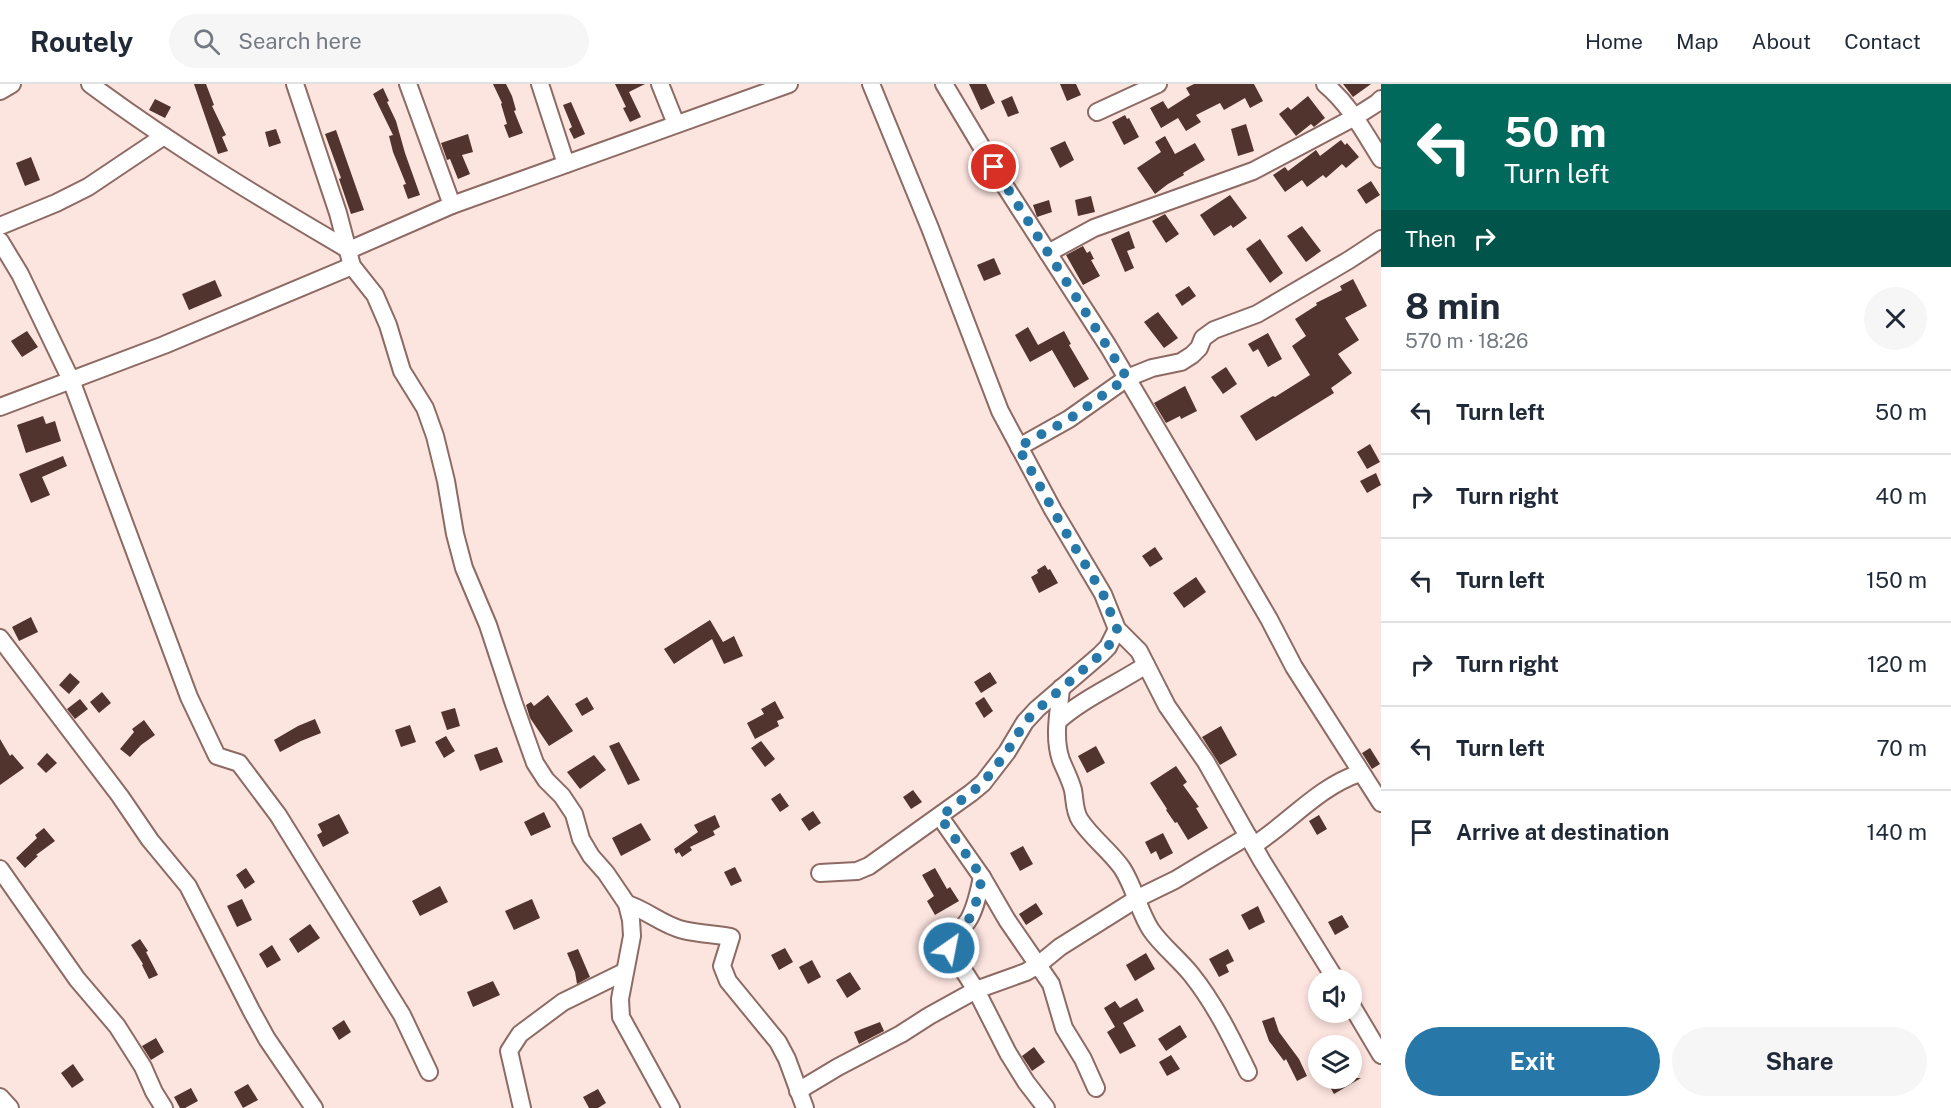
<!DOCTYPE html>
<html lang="en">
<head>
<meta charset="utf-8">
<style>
	:root { --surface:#fff; --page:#f6f6f7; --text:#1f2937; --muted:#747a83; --line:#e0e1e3; --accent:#2877a9 }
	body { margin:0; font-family:"Public Sans",sans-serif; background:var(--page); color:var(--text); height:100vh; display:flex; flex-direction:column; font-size:22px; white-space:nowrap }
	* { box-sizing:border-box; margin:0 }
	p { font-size:20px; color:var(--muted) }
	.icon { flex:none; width:33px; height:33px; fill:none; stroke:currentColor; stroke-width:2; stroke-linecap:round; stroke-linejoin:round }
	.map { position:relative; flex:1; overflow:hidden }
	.side { display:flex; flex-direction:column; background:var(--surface); width:570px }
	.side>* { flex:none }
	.hud { background:#00695c; color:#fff; overflow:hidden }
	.tools { position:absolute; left:1308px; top:885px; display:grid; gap:12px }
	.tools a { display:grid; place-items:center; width:54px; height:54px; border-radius:50%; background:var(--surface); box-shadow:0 3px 9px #0003; font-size:30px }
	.pin { position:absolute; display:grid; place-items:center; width:51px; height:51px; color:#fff; margin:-26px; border:3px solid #fff; border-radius:50%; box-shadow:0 2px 6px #0007 }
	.me { position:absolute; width:66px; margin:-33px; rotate:33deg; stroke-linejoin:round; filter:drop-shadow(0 0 4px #0008) }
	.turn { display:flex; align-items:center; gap:21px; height:126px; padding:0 24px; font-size:27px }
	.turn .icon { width:78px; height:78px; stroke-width:2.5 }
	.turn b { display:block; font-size:42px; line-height:51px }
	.then { display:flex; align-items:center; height:57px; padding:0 24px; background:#0003; gap:12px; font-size:22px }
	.round { display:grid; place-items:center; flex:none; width:63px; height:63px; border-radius:32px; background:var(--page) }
	.headline { display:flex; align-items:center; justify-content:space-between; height:102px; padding:0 24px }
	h1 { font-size:36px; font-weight:700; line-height:45px }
	.action { display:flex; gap:12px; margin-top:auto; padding:12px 24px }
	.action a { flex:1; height:69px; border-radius:36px; background:var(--accent); color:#fff; font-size:24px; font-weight:700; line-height:69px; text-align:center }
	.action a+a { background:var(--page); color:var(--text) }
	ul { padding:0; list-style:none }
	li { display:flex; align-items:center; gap:18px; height:84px; padding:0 24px; border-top:2px solid var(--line) }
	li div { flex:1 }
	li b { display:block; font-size:22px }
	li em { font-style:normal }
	header { display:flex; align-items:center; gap:36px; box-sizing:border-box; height:84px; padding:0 30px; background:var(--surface); border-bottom:2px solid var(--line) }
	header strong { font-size:28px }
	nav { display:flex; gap:33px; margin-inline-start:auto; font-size:21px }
	.search { width:420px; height:54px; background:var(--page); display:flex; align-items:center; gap:15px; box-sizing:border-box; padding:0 21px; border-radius:33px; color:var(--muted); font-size:22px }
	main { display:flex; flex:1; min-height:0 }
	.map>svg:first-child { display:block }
	.building { fill:#52342e }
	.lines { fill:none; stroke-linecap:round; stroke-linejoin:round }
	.minor-casing { stroke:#8d6a64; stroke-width:20 }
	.minor { stroke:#fff; stroke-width:16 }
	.route { stroke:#2877a9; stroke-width:10; stroke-dasharray:0 18 }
</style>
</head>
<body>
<header>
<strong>Routely</strong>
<div class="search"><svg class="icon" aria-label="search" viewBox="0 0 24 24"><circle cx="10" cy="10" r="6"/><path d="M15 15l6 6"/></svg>Search here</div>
<nav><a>Home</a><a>Map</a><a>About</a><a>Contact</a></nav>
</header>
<main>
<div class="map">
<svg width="1381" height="1024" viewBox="0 0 1381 1024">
	<rect width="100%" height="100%" fill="#fce4df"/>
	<g class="building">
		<polygon points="194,0 206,0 214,21 212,22 226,51 222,53 228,67 218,70"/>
		<polygon points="493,0 506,0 512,12 516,26 514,27 523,49 509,54 504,41 507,40 501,20 502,19"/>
		<polygon points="615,0 645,0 629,8 641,33 630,38 623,24 626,23"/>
		<polygon points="969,0 986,0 995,19 981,26"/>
		<polygon points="1060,0 1076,0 1081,11 1067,17"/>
		<polygon points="1194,0 1254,0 1263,17 1250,24 1245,14 1224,26 1220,19 1196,31 1201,38 1186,47 1178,34 1161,44 1150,24 1163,17 1168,25 1190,11 1186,4"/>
		<polygon points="1343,0 1371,0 1353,13"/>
		<polygon points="383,4 389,17 387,18 396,37 405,69 420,111 408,115 403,101 406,100 393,68 389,52 393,51 373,10"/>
		<polygon points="1012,12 1019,29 1008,33 1001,17"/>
		<polygon points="1308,12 1325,34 1314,43 1311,40 1296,52 1279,30 1288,23 1291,26"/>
		<polygon points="155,15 171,23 165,34 149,26"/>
		<polygon points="571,18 585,50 574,55 569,45 572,43 563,21"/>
		<polygon points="1125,31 1127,35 1129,34 1139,53 1124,61 1112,38"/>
		<polygon points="1246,40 1254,67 1238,72 1231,45"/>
		<polygon points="276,45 281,59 269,63 265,48"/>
		<polygon points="336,46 364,126 351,130 339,95 341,94 325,50"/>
		<polygon points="468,50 473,68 462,71 470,90 458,95 450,75 447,76 441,59"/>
		<polygon points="1165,52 1175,70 1195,59 1205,76 1183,89 1184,91 1168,100 1155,110 1137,84 1161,68 1155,58"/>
		<polygon points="1341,56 1345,61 1347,59 1359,73 1346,84 1342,80 1326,94 1323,91 1307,103 1302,96 1285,108 1273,91 1285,83 1288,87 1316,66 1320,72"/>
		<polygon points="1065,57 1074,76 1060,84 1050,64"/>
		<polygon points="31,73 40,96 25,102 16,79"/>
		<polygon points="1371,97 1380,111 1366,120 1357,106"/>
		<polygon points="1230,111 1247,134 1233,144 1231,141 1214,152 1200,131"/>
		<polygon points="1091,112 1095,128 1078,132 1075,116"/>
		<polygon points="1049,116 1052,128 1037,133 1033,121"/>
		<polygon points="1165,130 1179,150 1166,159 1152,137"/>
		<polygon points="1302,142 1321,167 1306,178 1287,152"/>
		<polygon points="1129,147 1135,164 1127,167 1134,184 1125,188 1111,155"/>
		<polygon points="1260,155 1283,189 1270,199 1246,165"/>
		<polygon points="1083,162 1087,169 1090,167 1094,175 1091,176 1100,192 1083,201 1066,171"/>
		<polygon points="994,174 1001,190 984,197 977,181"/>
		<polygon points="1353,195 1367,222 1345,234 1359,256 1338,270 1352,289 1331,304 1334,309 1256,357 1240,332 1273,312 1275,313 1310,291 1292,262 1306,252 1295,235 1317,221 1316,219 1342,206 1340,202"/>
		<polygon points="215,196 222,212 189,226 182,210"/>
		<polygon points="1189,202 1196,212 1182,222 1175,211"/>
		<polygon points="1158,228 1178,254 1164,264 1144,238"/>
		<polygon points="1028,243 1038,261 1064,247 1071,260 1069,261 1089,295 1074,304 1052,266 1030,278 1015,251"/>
		<polygon points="27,247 38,263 22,273 11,257"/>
		<polygon points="1268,249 1282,275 1268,283 1258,265 1253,268 1248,260"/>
		<polygon points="1226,283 1237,300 1223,310 1211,293"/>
		<polygon points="1185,302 1197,327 1181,335 1180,332 1166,339 1154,319"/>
		<polygon points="43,332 46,340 55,337 61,357 26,369 17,341"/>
		<polygon points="1370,360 1380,378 1367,385 1357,368"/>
		<polygon points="63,372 67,382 42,393 50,411 31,419 19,390"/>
		<polygon points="1376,389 1381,401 1367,409 1360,397"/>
		<polygon points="1155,463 1163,475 1150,483 1142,472"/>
		<polygon points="1045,481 1048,486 1050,485 1058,499 1039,509 1031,493 1038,489 1037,486"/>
		<polygon points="1196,493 1206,508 1184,524 1173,509"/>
		<polygon points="31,533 38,548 19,557 12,543"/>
		<polygon points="710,536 723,558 734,552 743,572 724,580 712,555 674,580 664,565"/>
		<polygon points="990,588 997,599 981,609 974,598"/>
		<polygon points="70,589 80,598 69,610 59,601"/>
		<polygon points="102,608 111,619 99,629 90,618"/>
		<polygon points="548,611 573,647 549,662 530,634 526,621 531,618 534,622"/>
		<polygon points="587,613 594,625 582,632 575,620"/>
		<polygon points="984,613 993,627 984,634 975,619"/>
		<polygon points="80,615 88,625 75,635 67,625"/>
		<polygon points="775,617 784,634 777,637 779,642 755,655 747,639 764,630 761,625"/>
		<polygon points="455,624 460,642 447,646 441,628"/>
		<polygon points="315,635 321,649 301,657 280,668 274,656 298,642"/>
		<polygon points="144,636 155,651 141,661 130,673 120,665 134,648 132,645"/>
		<polygon points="410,641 416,658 401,663 395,646"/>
		<polygon points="1221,642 1237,671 1220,681 1202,653"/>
		<polygon points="446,652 455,667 444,674 435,658"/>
		<polygon points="0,655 10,672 12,670 24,684 0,701"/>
		<polygon points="761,657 775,675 765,683 751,664"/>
		<polygon points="619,658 640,696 628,701 609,662"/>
		<polygon points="1096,662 1105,679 1087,689 1078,672"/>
		<polygon points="497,663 503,678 480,687 474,671"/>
		<polygon points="1370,664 1380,680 1372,685 1362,669"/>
		<polygon points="47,669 57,679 46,689 37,680"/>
		<polygon points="594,671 606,686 580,705 567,688"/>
		<polygon points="1176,682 1187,698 1183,701 1199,723 1196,724 1208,744 1188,756 1177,738 1175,739 1166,726 1167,725 1150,699"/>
		<polygon points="913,706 922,718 911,725 903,713"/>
		<polygon points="780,709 789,722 780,728 771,715"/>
		<polygon points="813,727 821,739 809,747 801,735"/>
		<polygon points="544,728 551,743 531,752 524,738"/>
		<polygon points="339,730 349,749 323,763 317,751 322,748 318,740"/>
		<polygon points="715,731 720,743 713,747 715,751 690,763 692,766 682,773 679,768 676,770 674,765 698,748 694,741"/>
		<polygon points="1319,731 1327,745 1317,751 1309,737"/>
		<polygon points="641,739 651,756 621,772 612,754"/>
		<polygon points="44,744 55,757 36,771 38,772 25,784 16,774 37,754 35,751"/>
		<polygon points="1163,749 1173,769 1160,776 1156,767 1151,770 1145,758"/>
		<polygon points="1023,762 1033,780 1020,787 1010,769"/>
		<polygon points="735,783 742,797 731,802 724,788"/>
		<polygon points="246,784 255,798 245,805 236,791"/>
		<polygon points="935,784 947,805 950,803 959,817 935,831 927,817 934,812 922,791"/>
		<polygon points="440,802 448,818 420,832 412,817"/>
		<polygon points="242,815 252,836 237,843 227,822"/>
		<polygon points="532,815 540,834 514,846 505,827"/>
		<polygon points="1036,819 1043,830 1026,841 1019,830"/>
		<polygon points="1258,822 1265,838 1249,846 1241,831"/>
		<polygon points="1342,831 1349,843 1335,851 1328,838"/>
		<polygon points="310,840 320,854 298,869 289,855"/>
		<polygon points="140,855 148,867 146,868 158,891 149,895 142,881 143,880 131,861"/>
		<polygon points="272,861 281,876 267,884 259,870"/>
		<polygon points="785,864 793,878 779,886 771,871"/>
		<polygon points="578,865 590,893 577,900 575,888 567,869"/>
		<polygon points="1228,865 1234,877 1226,881 1229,888 1219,893 1209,875"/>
		<polygon points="1146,869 1155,885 1135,897 1126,881"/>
		<polygon points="812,876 821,893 808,900 799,883"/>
		<polygon points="850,888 861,905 847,914 836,896"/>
		<polygon points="493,897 500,911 473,923 467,908"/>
		<polygon points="1137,914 1144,927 1123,939 1136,962 1120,970 1107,948 1115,943 1104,924 1115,917 1120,924"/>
		<polygon points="1274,933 1279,948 1299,975 1307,992 1297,997 1286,975 1284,977 1269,957 1262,937"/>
		<polygon points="344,936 351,948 339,956 332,944"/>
		<polygon points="880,938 884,947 859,960 854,948"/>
		<polygon points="1180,941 1187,953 1166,967 1158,955"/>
		<polygon points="156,954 164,968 151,976 142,962"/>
		<polygon points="1034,963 1045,978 1032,987 1022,972"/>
		<polygon points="1171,971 1180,985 1167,992 1159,978"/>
		<polygon points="73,980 84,996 72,1004 61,989"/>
		<polygon points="1325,994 1361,994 1334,1010"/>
		<polygon points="248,1000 258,1016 243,1024 234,1008"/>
		<polygon points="191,1004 198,1017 185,1024 180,1024 174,1013"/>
		<polygon points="598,1005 606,1019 598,1024 589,1024 583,1013"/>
	</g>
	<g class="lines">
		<defs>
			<g id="minor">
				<path d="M90 0C172 61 260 114 349 166L452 121 789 0"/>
				<polyline points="408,0 452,121"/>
				<polyline points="540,0 566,80"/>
				<polyline points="660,0 676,40"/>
				<polyline points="871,0 930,144 1000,327 1053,426 1103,510 1117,545 1139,567 1167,622 1206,678 1262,777 1336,896"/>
				<polyline points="944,0 1005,102 1108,262 1224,458 1269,535 1294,583 1381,719"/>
				<path d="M1325 0C1350 21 1364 48 1381 75"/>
				<polyline points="0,7 12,0"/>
				<polyline points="1097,28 1158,0"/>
				<polyline points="0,142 56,119 88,103 164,52"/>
				<polyline points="0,157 20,190 71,296 189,613 217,672 239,679 278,731 402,931 429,988"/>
				<polyline points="1048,169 1094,144 1253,87 1355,33 1377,19 1381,15"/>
				<polyline points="352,182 375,211 388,241 402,287 425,324 435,352 446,397 455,450 464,484 488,541 514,620 535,679 546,696 562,712 574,730 581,755 591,772 606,789 627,820 631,836 632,852 620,915 621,933 671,1024"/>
				<polyline points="0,323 164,261 352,182 338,129 295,0"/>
				<polyline points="1019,363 1069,335 1127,294 1152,284 1181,278 1192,271 1199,264 1203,254 1214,246 1257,230 1349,176 1381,155"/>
				<polyline points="0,554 120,712 150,756 188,802 251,926 267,955 314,1024"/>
				<path d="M1061 604C1059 628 1053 653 1061 676 1065 686 1070 695 1073 706 1075 716 1074 727 1080 736 1092 754 1110 767 1122 784 1135 804 1139 828 1151 846 1162 862 1178 874 1191 890 1215 920 1231 953 1248 988"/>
				<path d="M1058 637C1084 614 1117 600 1146 581"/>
				<polyline points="940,733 982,793 1007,836 1051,900 1064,944 1083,975 1096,1004"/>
				<path d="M1254 761C1290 738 1318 703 1360 689"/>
				<polyline points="0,785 77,895 117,942 143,983 154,1008 164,1024"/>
				<polyline points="820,789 857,787 869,782 971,709 983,699 1007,668 1025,638 1037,625 1100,571 1108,563 1117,545"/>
				<path d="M982 793C979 807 976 823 969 835 962 846 953 852 949 864L976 906 1008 969 1026 998 1046 1024"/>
				<path d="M627 820C647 826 662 841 683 846 699 850 715 850 731 853L722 882 728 897 778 958 787 975 805 1024"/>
				<polyline points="1352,922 1381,971"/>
				<polyline points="798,1007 838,983 901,950 929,932 976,906 1026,888 1038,881 1060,863 1138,814 1175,796 1248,752"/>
				<polyline points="0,1013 10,1024"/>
				<polyline points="522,1024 509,967 520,950 563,918 624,888"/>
			</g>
		</defs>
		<use href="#minor" class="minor-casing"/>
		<use href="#minor" class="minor"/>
	</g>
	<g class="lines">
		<path class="route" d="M949 864C953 852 962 846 969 835 976 823 979 807 982 793L940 733 983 699 1007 668 1025 638 1038 625 1100 571 1108 563 1117 545 1103 510 1062 442 1018 363 1068 336 1127 294 994 83"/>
	</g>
</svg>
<div class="tools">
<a><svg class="icon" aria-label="sound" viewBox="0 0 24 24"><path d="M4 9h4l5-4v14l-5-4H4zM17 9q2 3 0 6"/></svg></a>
<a><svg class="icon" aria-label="layers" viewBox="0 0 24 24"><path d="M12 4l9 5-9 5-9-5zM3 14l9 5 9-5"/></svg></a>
</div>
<div class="pin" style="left:994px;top:83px;background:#d93025"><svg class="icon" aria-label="arrive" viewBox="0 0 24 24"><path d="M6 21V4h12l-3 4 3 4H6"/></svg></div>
<svg class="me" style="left:949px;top:864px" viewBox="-20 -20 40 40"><circle r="17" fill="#2877a9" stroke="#fff" stroke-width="3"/><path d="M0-11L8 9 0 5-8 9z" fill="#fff"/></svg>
</div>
<section class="side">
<div class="hud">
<div class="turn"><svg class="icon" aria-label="left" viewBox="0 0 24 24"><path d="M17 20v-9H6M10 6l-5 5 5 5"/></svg><div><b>50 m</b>Turn left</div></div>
<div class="then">Then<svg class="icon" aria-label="right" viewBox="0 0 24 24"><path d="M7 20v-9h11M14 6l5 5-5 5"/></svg></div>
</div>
<div class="headline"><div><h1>8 min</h1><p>570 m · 18:26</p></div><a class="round"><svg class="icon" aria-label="close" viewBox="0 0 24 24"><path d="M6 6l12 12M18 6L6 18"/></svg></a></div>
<ul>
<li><svg class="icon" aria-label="left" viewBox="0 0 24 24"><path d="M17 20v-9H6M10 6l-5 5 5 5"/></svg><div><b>Turn left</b></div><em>50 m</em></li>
<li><svg class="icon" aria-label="right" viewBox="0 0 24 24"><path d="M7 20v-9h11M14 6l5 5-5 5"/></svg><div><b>Turn right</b></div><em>40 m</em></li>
<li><svg class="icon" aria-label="left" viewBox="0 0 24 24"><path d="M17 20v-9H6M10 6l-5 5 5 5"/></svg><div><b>Turn left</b></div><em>150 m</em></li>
<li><svg class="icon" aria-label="right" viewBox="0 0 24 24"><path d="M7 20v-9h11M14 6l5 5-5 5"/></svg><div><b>Turn right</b></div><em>120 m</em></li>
<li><svg class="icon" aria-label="left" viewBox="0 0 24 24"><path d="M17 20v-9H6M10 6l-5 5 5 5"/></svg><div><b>Turn left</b></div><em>70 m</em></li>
<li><svg class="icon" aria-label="arrive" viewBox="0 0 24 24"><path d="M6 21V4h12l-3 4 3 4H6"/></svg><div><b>Arrive at destination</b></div><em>140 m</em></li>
</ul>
<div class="action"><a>Exit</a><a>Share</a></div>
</section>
</main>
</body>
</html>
